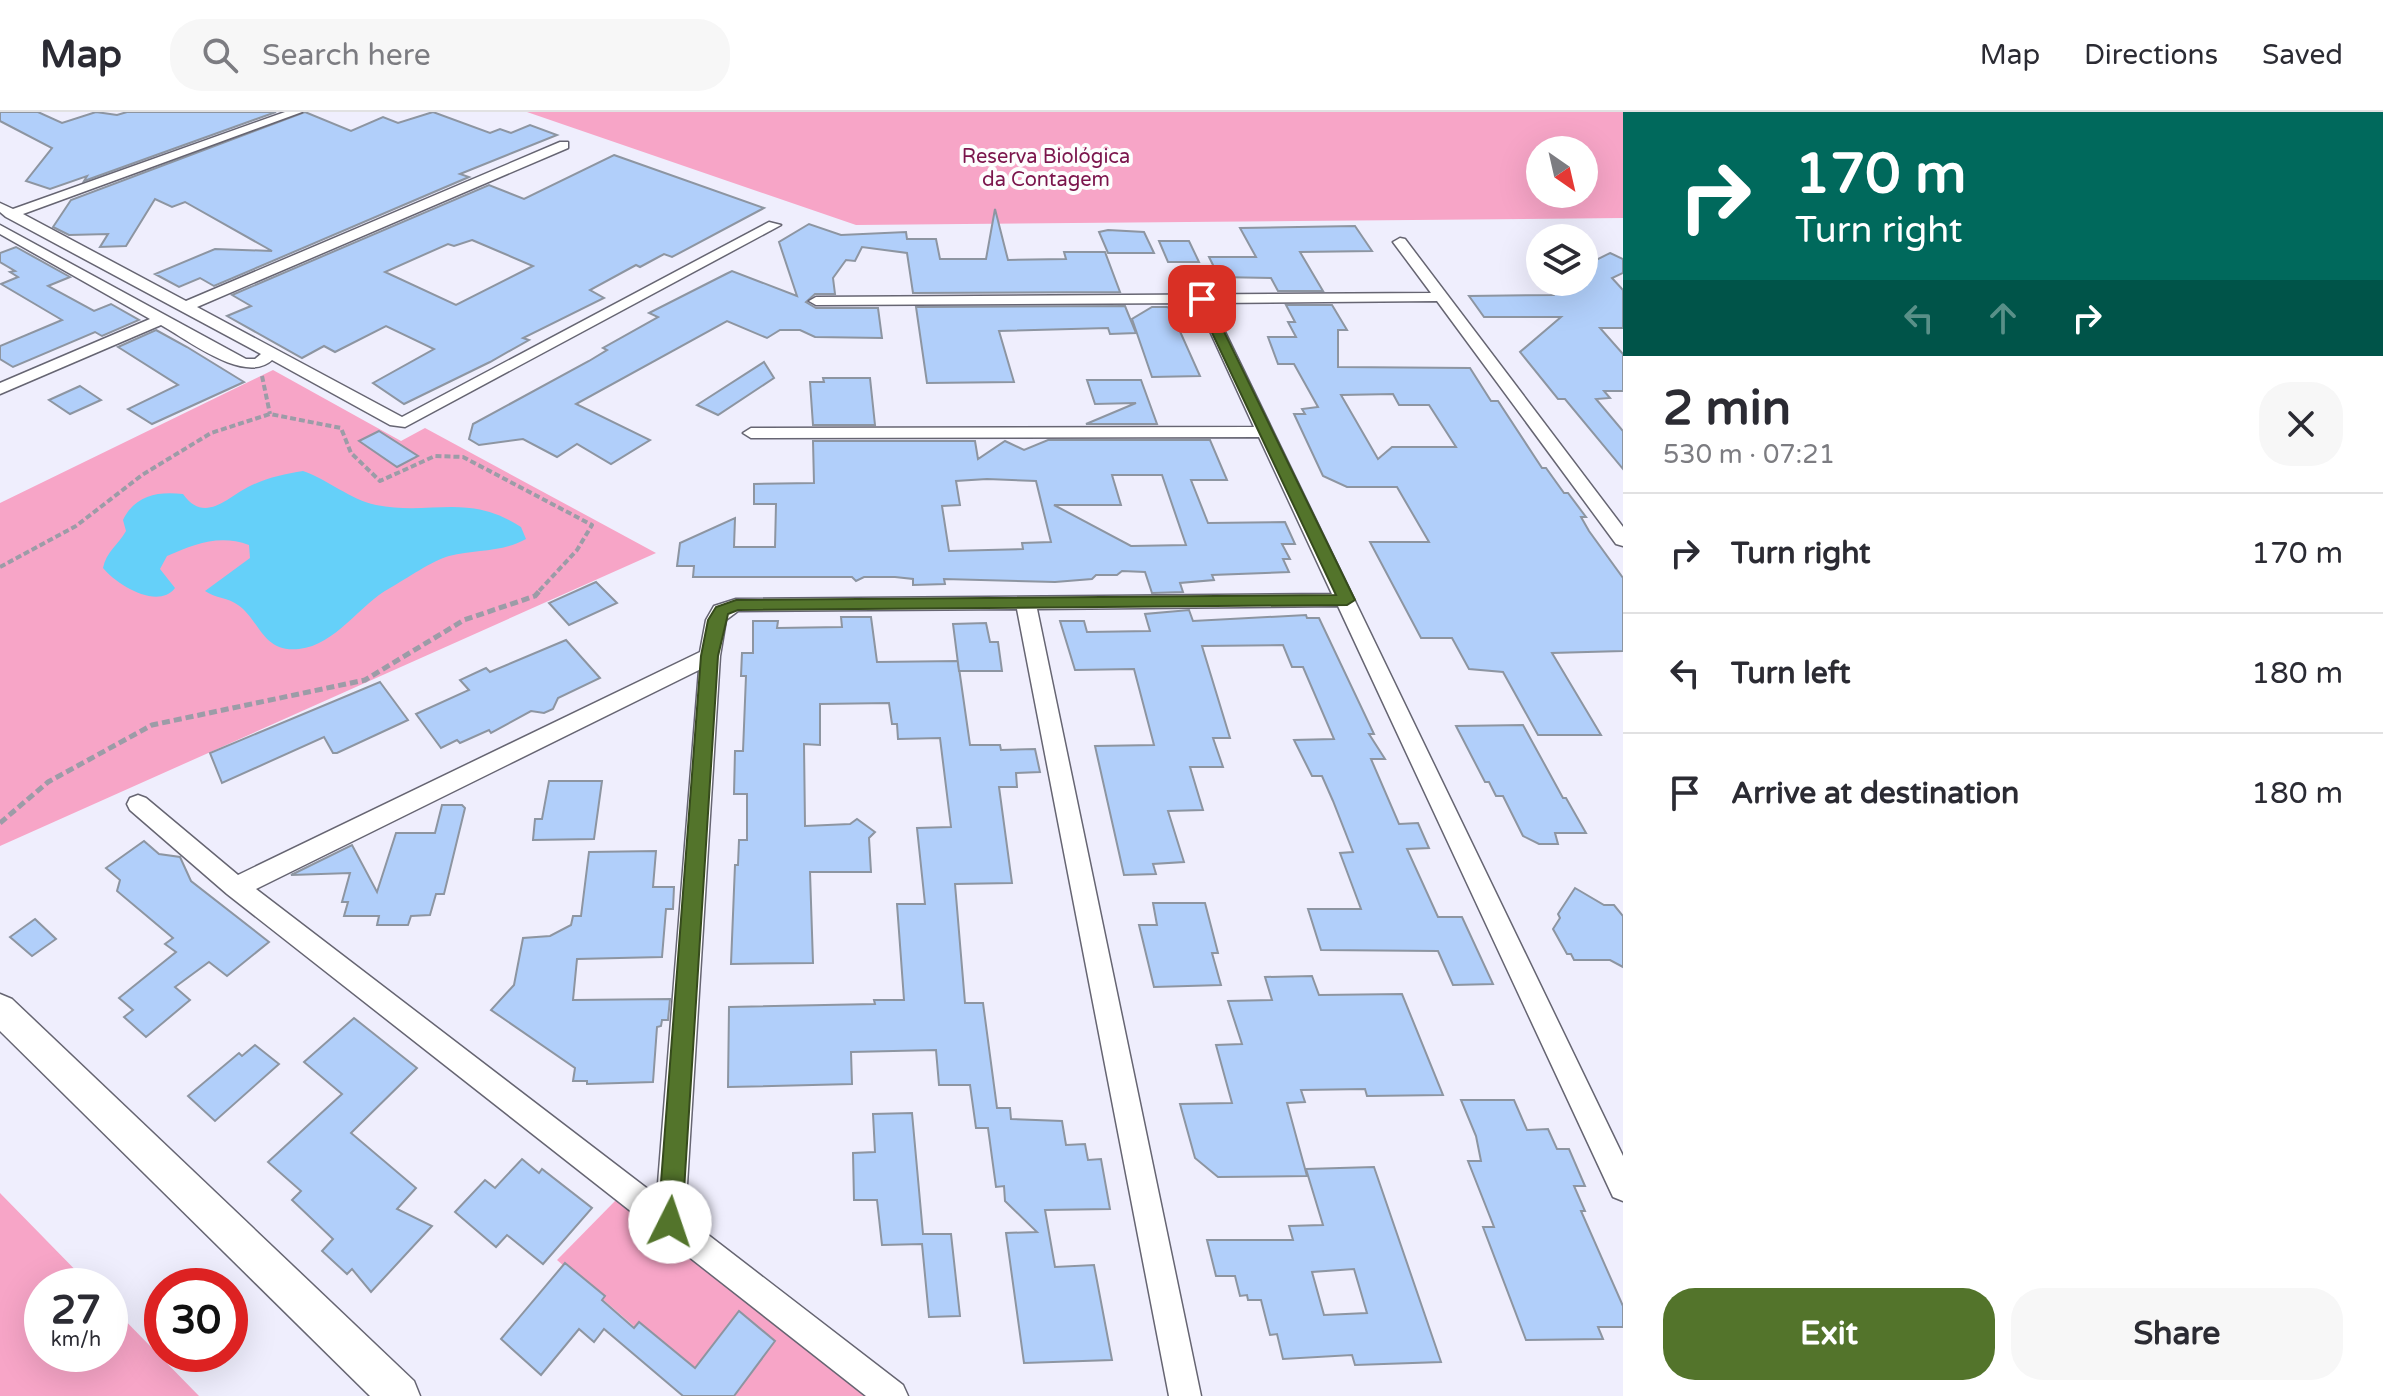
<!DOCTYPE html>
<html lang="en">
<head>
<meta charset="utf-8">
<style>
	:root { --surface:#fff; --page:#f7f7f7; --text:#2b2b33; --muted:#7c7c81; --line:#e1e1e2; --accent:#53742b }
	body { margin:0; font-family:"Varela Round",sans-serif; background:var(--page); color:var(--text); height:100vh; display:flex; flex-direction:column; font-size:30px; white-space:nowrap }
	* { box-sizing:border-box; margin:0 }
	p { font-size:26px; color:var(--muted) }
	.icon { flex:none; width:44px; height:44px; fill:none; stroke:currentColor; stroke-width:2; stroke-linecap:round; stroke-linejoin:round }
	.map { position:relative; flex:1; overflow:hidden }
	.drawer { display:flex; flex-direction:column; background:var(--surface); width:760px }
	.drawer>* { flex:none }
	.top-card { background:#00695c; color:#fff; overflow:hidden }
	.needle { width:52px; rotate:146deg }
	.tools { position:absolute; left:1526px; top:24px; display:grid; gap:16px }
	.tools a { display:grid; place-items:center; width:72px; height:72px; border-radius:50%; background:var(--surface); box-shadow:0 8px 32px #0002; font-size:40px }
	.speed { position:absolute; left:24px; top:1156px; display:flex; gap:16px; font-size:40px; font-weight:700; text-align:center }
	.speed>* { display:grid; place-content:center; width:104px; height:104px; border-radius:50%; background:var(--surface); box-shadow:0 8px 32px #0002; line-height:1 }
	.speed small { font-size:20px; font-weight:400 }
	.speed .limit { border:12px solid #d22; background:#fff; color:#111 }
	.pin { position:absolute; display:grid; place-items:center; width:68px; height:68px; color:#fff; margin:-34px; border-radius:16px; box-shadow:0 4px 12px #0006 }
	.me { position:absolute; width:88px; margin:-44px; rotate:4deg; stroke-linejoin:round; filter:drop-shadow(0 0 6px #0008) }
	.turn { display:flex; align-items:center; gap:28px; height:168px; padding:0 40px; font-size:36px }
	.turn .icon { width:104px; height:104px; stroke-width:2.5 }
	.turn b { display:block; font-size:56px; line-height:68px }
	.lanes { display:flex; align-items:center; height:76px; padding:0 40px; background:#0003; justify-content:center; gap:40px; direction:ltr }
	.lanes .off { opacity:.35 }
	.round { display:grid; place-items:center; flex:none; width:84px; height:84px; border-radius:32px; background:var(--page) }
	.head { display:flex; align-items:center; justify-content:space-between; height:136px; padding:0 40px }
	h1 { font-size:48px; font-weight:700; line-height:60px }
	.primary-button { display:flex; gap:16px; margin-top:auto; padding:16px 40px }
	.primary-button a { flex:1; height:92px; border-radius:32px; background:var(--accent); color:#fff; font-size:32px; font-weight:700; line-height:92px; text-align:center }
	.primary-button a+a { background:var(--page); color:var(--text) }
	ul { padding:0; list-style:none }
	li { display:flex; align-items:center; gap:24px; height:120px; padding:0 40px; border-top:2px solid var(--line) }
	li div { flex:1 }
	li b { display:block; font-size:30px }
	li em { font-style:normal }
	header { display:flex; align-items:center; gap:48px; box-sizing:border-box; height:112px; padding:0 40px; background:var(--surface); border-bottom:2px solid var(--line) }
	header strong { font-size:38px }
	nav { display:flex; gap:44px; margin-inline-start:auto; font-size:28px }
	.search { width:560px; height:72px; background:var(--page); display:flex; align-items:center; gap:20px; box-sizing:border-box; padding:0 28px; border-radius:32px; color:var(--muted); font-size:30px }
	main { display:flex; flex:1; min-height:0 }
	.map>svg:first-child { display:block }
	.green { fill:#f7a5c7; fill-rule:evenodd }
	.water { fill:#65d0f9 }
	.building { fill:#b1cffa; stroke:#8d95a1; stroke-width:2; fill-rule:evenodd }
	.lines { fill:none; stroke-linecap:round; stroke-linejoin:round }
	.minor-casing { stroke:#666572; stroke-width:3 }
	.tertiary-casing { stroke:#666572; stroke-width:3 }
	.path-far1 { stroke:#9c9ca7; stroke-width:4; stroke-dasharray:6 3; stroke-linecap:butt }
	.path { stroke:#9c9ca7; stroke-width:5; stroke-dasharray:8 4; stroke-linecap:butt }
	.minor { fill:#fff; fill-rule:evenodd }
	.tertiary { fill:#fff; fill-rule:evenodd }
	.route { fill:#53742b; stroke:#364b1c; stroke-width:2 }
	.labels { text-anchor:middle; stroke-width:8; stroke-linejoin:round; paint-order:stroke }
	.far-park-label { font-size:20px; fill:#7b154c; stroke:#fdfdfd }
</style>
</head>
<body>
<header>
<strong>Map</strong>
<div class="search"><svg class="icon" aria-label="search" viewBox="0 0 24 24"><circle cx="10" cy="10" r="6"/><path d="M15 15l6 6"/></svg>Search here</div>
<nav><a>Map</a><a>Directions</a><a>Saved</a></nav>
</header>
<main>
<div class="map">
<svg width="1623" height="1284" viewBox="0 0 1623 1284">
	<rect width="100%" height="100%" fill="#efeefd"/>
	<g class="green">
		<path d="M527 0H1623V106L856 113ZM1540 38H1584V82H1540Z"/>
		<polygon points="273,258 401,329 425,316 656,441 0,734 0,391"/>
		<polygon points="0,1081 91,1174 42,1174 42,1242 110,1242 110,1193 199,1284 0,1284"/>
		<polygon points="616,1088 867,1284 715,1284 557,1148"/>
	</g>
	<path class="water" d="M303 359C329 368 349 387 376 393 432 404 467 380 521 415L526 427C501 441 476 437 449 444 433 448 406 467 390 476 360 492 336 533 299 537 262 541 260 508 238 493 229 486 215 486 205 479L250 446 249 433C219 422 195 432 167 444L160 457 175 476C158 498 117 473 103 456 106 440 118 433 126 419L123 408C135 383 158 379 183 382 204 412 227 386 248 375 266 366 284 362 303 359Z"/>
	<g class="building">
		<polygon points="0,0 38,0 62,11 96,0 117,3 127,0 276,0 84,69 87,64 50,77 26,69 52,36 0,9"/>
		<polygon points="305,0 351,19 383,5 398,11 433,0 490,21 500,17 511,21 530,13 557,23 460,62 469,65 214,174 200,166 179,175 155,162 215,137 272,139 185,90 172,95 155,87 126,134 100,135 108,122 69,123 53,115 71,88"/>
		<path d="M614 43 764 96 672 145 664 142 640 155 636 153 590 178 604 186 523 226 529 228 490 250 404 292 373 271 434 237 386 214 335 240 324 234 302 246 227 204 251 194 232 183 489 73 524 87ZM472 128 533 154 456 193 385 160 448 132 454 134Z"/>
		<polygon points="995,97 1008,148 1066,147 1064,140 1105,140 1120,180 913,181 907,141 862,135 855,149 846,148 833,166 835,182 815,182 806,190 816,196 878,196 882,226 815,225 800,218 780,218 767,226 727,209 576,292 650,328 611,352 577,332 557,345 523,327 479,333 469,327 473,312 589,249 607,238 603,236 658,205 649,201 726,162 732,159 797,184 779,130 809,112 841,123 906,120 907,127 936,127 940,147 986,147"/>
		<polygon points="1355,114 1372,139 1300,140 1323,179 1278,179 1271,166 1219,165 1209,145 1256,145 1240,116"/>
		<polygon points="1108,118 1144,120 1154,141 1108,141 1099,120"/>
		<polygon points="1159,129 1189,129 1199,150 1168,150"/>
		<polygon points="16,135 70,165 48,174 94,199 111,192 139,208 102,224 95,220 13,255 0,247 0,234 62,208 1,172 18,165 10,160 15,159 0,150 0,141"/>
		<polygon points="1610,141 1623,147 1623,161 1612,166 1623,178 1623,216 1600,216 1623,242 1623,279 1604,279 1610,286 1596,287 1623,319 1623,357 1565,287 1558,287 1520,240 1561,205 1484,205 1469,184 1553,183 1544,173 1550,170 1584,170 1584,154"/>
		<path d="M1286 193H1332L1347 218H1338V255L1470 256 1491 289H1498L1542 356H1546L1564 381H1568L1586 405H1581L1589 419 1623 466V539L1552 541 1601 623H1538L1503 560 1469 557 1452 526H1421L1370 430H1429L1397 375H1347L1323 364 1294 302H1305L1302 297 1318 295 1294 252H1278L1268 225H1296L1288 210H1295ZM1393 282 1399 293H1429L1456 335H1392L1378 347 1341 283Z"/>
		<polygon points="1125,194 1136,221 1110,222 1108,216 999,219 1014,270 927,271 916,195"/>
		<polygon points="1152,195 1167,195 1202,209 1204,214 1178,215 1200,264 1152,265 1132,207"/>
		<polygon points="156,218 187,235 244,270 152,312 128,297 178,273 118,235"/>
		<polygon points="764,250 774,266 718,303 697,293"/>
		<polygon points="823,266 870,266 875,313 813,313 810,270 824,270"/>
		<polygon points="1087,268 1141,268 1157,312 1086,312 1136,291 1095,292"/>
		<polygon points="80,274 101,288 70,302 49,288"/>
		<polygon points="379,319 418,344 397,355 359,329"/>
		<path d="M1048 328H1210L1227 368H1191L1208 411 1285 410 1295 432H1282L1290 447H1283L1289 460 1212 463 1214 468 1180 471 1183 480 1152 481 1145 460 1122 459 1117 463H1096L1092 467 1055 470 944 467 945 472 913 473V467L895 465H864L856 469 852 465H693L694 454H677L680 431 735 406 734 435H775L776 392H754V372L814 371 813 329H975L978 347 1005 329 1024 338ZM1112 363H1162L1186 433 1131 434 1054 393H1121ZM987 367 1036 369 1051 430 1022 431 1023 437 949 439 942 394 960 393 956 369Z"/>
		<polygon points="596,470 617,491 569,513 549,491"/>
		<polygon points="1189,498 1193,509 1306,503 1307,506 1319,506 1374,622 1369,622 1385,647 1371,647 1399,712 1418,711 1429,736 1407,737 1438,805 1462,805 1493,872 1453,873 1438,839 1321,838 1308,797 1361,797 1340,741 1353,740 1333,689 1322,664 1312,664 1294,628 1334,627 1303,555 1292,555 1283,533 1202,534 1230,626 1213,626 1223,655 1190,655 1203,698 1168,699 1184,750 1153,752 1156,762 1124,763 1095,634 1154,633 1134,557 1075,558 1060,509 1084,509 1087,520 1150,519 1145,502"/>
		<polygon points="841,505 871,505 877,550 958,549 970,633 1000,633 1001,638 1035,637 1040,660 1016,661 1017,675 999,675 1012,771 955,772 965,891 983,891 997,996 1010,996 1011,1007 1062,1009 1066,1033 1085,1032 1088,1048 1101,1047 1110,1097 1045,1098 1055,1155 1094,1153 1112,1248 1024,1251 1006,1121 1037,1120 1005,1089 1004,1074 996,1075 988,1016 976,1016 970,973 939,973 936,938 851,940 852,972 728,975 729,895 875,892 874,888 904,888 897,792 925,792 917,716 951,715 940,626 898,627 897,612 892,612 889,591 820,592 820,633 804,632 805,714 850,712 857,707 875,720 869,726 871,760 810,760 813,851 731,852 735,753 738,753 739,728 747,728 747,682 734,682 735,639 743,639 746,564 741,564 742,541 753,541 753,509 778,509 777,516 842,515"/>
		<polygon points="986,511 990,530 998,530 1002,559 959,559 953,512"/>
		<polygon points="566,528 600,566 558,586 553,597 544,601 531,599 491,621 489,618 460,631 457,628 441,636 416,602 469,578 460,568 486,556 490,560"/>
		<polygon points="380,570 408,608 337,641 333,641 324,625 222,671 210,641"/>
		<polygon points="1523,613 1563,686 1566,686 1586,721 1555,721 1558,732 1539,732 1523,724 1503,684 1496,684 1489,670 1485,670 1456,614"/>
		<polygon points="549,669 602,669 594,727 533,728 535,707 542,707"/>
		<polygon points="442,693 462,693 465,696 444,782 436,782 430,803 411,804 408,813 377,813 379,804 344,804 348,790 342,790 350,761 291,763 352,733 377,780 396,721 435,721"/>
		<polygon points="144,729 159,742 180,745 191,769 269,830 227,864 209,850 175,875 190,888 146,925 124,905 133,898 119,886 176,840 165,832 173,826 117,779 120,768 106,756"/>
		<polygon points="656,739 653,775 674,775 673,797 666,797 662,845 577,847 573,888 670,887 668,908 662,908 661,914 657,915 653,970 587,972 587,969 573,969 575,956 491,898 514,873 523,826 550,824 571,813 573,804 581,804 589,740"/>
		<polygon points="1575,776 1604,793 1614,793 1623,804 1623,855 1610,848 1574,848 1571,842 1567,842 1553,817 1560,806 1558,802"/>
		<polygon points="1153,791 1205,791 1218,841 1212,841 1221,873 1154,875 1139,813 1157,813"/>
		<polygon points="35,807 56,827 32,844 10,825"/>
		<polygon points="1312,864 1319,883 1402,882 1443,983 1367,984 1365,977 1301,978 1305,990 1287,991 1307,1064 1218,1065 1195,1046 1180,992 1232,991 1216,933 1242,932 1228,889 1272,888 1265,865"/>
		<polygon points="354,906 417,956 351,1021 416,1076 397,1097 432,1114 371,1180 352,1157 347,1162 322,1139 333,1127 292,1088 301,1079 268,1050 342,982 304,950"/>
		<polygon points="255,933 279,952 215,1009 188,984 239,941 242,944"/>
		<polygon points="1461,988 1514,988 1527,1018 1548,1017 1557,1037 1569,1037 1585,1074 1574,1074 1585,1099 1581,1099 1623,1194 1623,1215 1598,1215 1603,1227 1526,1228 1483,1115 1494,1115 1468,1049 1481,1049 1476,1024"/>
		<polygon points="912,1001 923,1122 951,1122 960,1204 929,1205 922,1132 882,1133 877,1088 854,1088 853,1041 875,1040 873,1002"/>
		<polygon points="522,1047 539,1061 542,1057 592,1096 543,1152 507,1123 496,1135 455,1100 485,1068 495,1076"/>
		<path d="M1374 1055 1441 1250 1355 1253 1352 1243 1283 1247 1277 1222 1270 1223 1261 1188H1248L1247 1183 1240 1184 1235 1164H1216L1207 1128H1293L1289 1114 1323 1113 1306 1057ZM1354 1157 1367 1201 1324 1203 1312 1160Z"/>
		<polygon points="565,1151 605,1184 602,1188 634,1216 639,1210 695,1256 739,1199 775,1229 734,1284 683,1284 604,1217 594,1230 579,1217 541,1263 501,1227"/>
	</g>
	<g class="lines">
		<defs>
			<g id="minor">
				<path d="M285 0H302L23 102 186 189 560 30H568V36L197 195 402 305 769 110 781 113 405 315 390 313 272 248C245 273 188 228 161 213L0 282V271L150 207 0 122V113L246 247H255L261 242 6 105 0 100V91L13 97Z"/>
				<path d="M1400 126 1405 127 1623 415V434L1616 432 1437 189 1211 191 1623 1044V1089L1613 1085 1338 494 1037 497 1201 1284H1169L1017 497 738 499 726 508 720 544 685 1105 903 1273 908 1284H866L227 782 130 698 127 692 130 686 138 683 146 686 238 763 700 540 706 508 714 494 736 487 1332 482 1259 325 751 326 743 321 751 316 1254 315 1197 191 816 193 809 189 816 185 1431 181 1393 130ZM699 558 657 1084 256 777Z"/>
			</g>
			<polygon id="tertiary" points="0,882 12,887 414,1269 420,1284 370,1284 0,919"/>
		</defs>
		<use href="#minor" class="minor-casing"/>
		<use href="#tertiary" class="tertiary-casing"/>
		<g class="path-far1">
			<polyline points="262,264 270,302"/>
			<polyline points="0,455 76,414 142,363 211,321 270,302 341,316 351,341 380,369 435,344 463,345 592,413 577,438 539,479"/>
		</g>
		<polyline class="path" points="0,711 48,670 152,613 365,568 464,508 535,484 541,477"/>
		<use href="#minor" class="minor"/>
		<use href="#tertiary" class="tertiary"/>
	</g>
	<polygon class="route" points="1202,184 1208,187 1355,488 1347,493 738,498 728,502 718,544 682,1110 679,1119 670,1122 662,1119 658,1110 701,544 708,508 716,495 736,488 1336,483 1196,187"/>
	<g class="labels">
		<g class="far-park-label">
			<text x="1046" y="51">Reserva Biológica<tspan x="1046" dy="23">da Contagem</tspan></text>
		</g>
	</g>
</svg>
<div class="tools">
<a><svg class="needle" viewBox="-14 -14 28 28"><path d="M0-13l5 13h-10z" fill="#e53935"/><path d="M0 13l5-13h-10z" fill="#7c7c81"/></svg></a>
<a><svg class="icon" aria-label="layers" viewBox="0 0 24 24"><path d="M12 4l9 5-9 5-9-5zM3 14l9 5 9-5"/></svg></a>
</div>
<div class="speed"><div>27<small>km/h</small></div><div class="limit">30</div></div>
<div class="pin" style="left:1202px;top:187px;background:#d93025"><svg class="icon" aria-label="arrive" viewBox="0 0 24 24"><path d="M6 21V4h12l-3 4 3 4H6"/></svg></div>
<svg class="me" style="left:670px;top:1110px" viewBox="-20 -20 40 40"><circle r="19" fill="#fff"/><path d="M0-13L10 11 0 6-10 11z" fill="#53742b"/></svg>
</div>
<section class="drawer">
<div class="top-card">
<div class="turn"><svg class="icon" aria-label="right" viewBox="0 0 24 24"><path d="M7 20v-9h11M14 6l5 5-5 5"/></svg><div><b>170 m</b>Turn right</div></div>
<div class="lanes"><svg class="icon off" aria-label="left" viewBox="0 0 24 24"><path d="M17 20v-9H6M10 6l-5 5 5 5"/></svg><svg class="icon off" aria-label="ahead" viewBox="0 0 24 24"><path d="M12 20V5M6 11l6-6 6 6"/></svg><svg class="icon" aria-label="right" viewBox="0 0 24 24"><path d="M7 20v-9h11M14 6l5 5-5 5"/></svg></div>
</div>
<div class="head"><div><h1>2 min</h1><p>530 m · 07:21</p></div><a class="round"><svg class="icon" aria-label="close" viewBox="0 0 24 24"><path d="M6 6l12 12M18 6L6 18"/></svg></a></div>
<ul>
<li><svg class="icon" aria-label="right" viewBox="0 0 24 24"><path d="M7 20v-9h11M14 6l5 5-5 5"/></svg><div><b>Turn right</b></div><em>170 m</em></li>
<li><svg class="icon" aria-label="left" viewBox="0 0 24 24"><path d="M17 20v-9H6M10 6l-5 5 5 5"/></svg><div><b>Turn left</b></div><em>180 m</em></li>
<li><svg class="icon" aria-label="arrive" viewBox="0 0 24 24"><path d="M6 21V4h12l-3 4 3 4H6"/></svg><div><b>Arrive at destination</b></div><em>180 m</em></li>
</ul>
<div class="primary-button"><a>Exit</a><a>Share</a></div>
</section>
</main>
</body>
</html>
